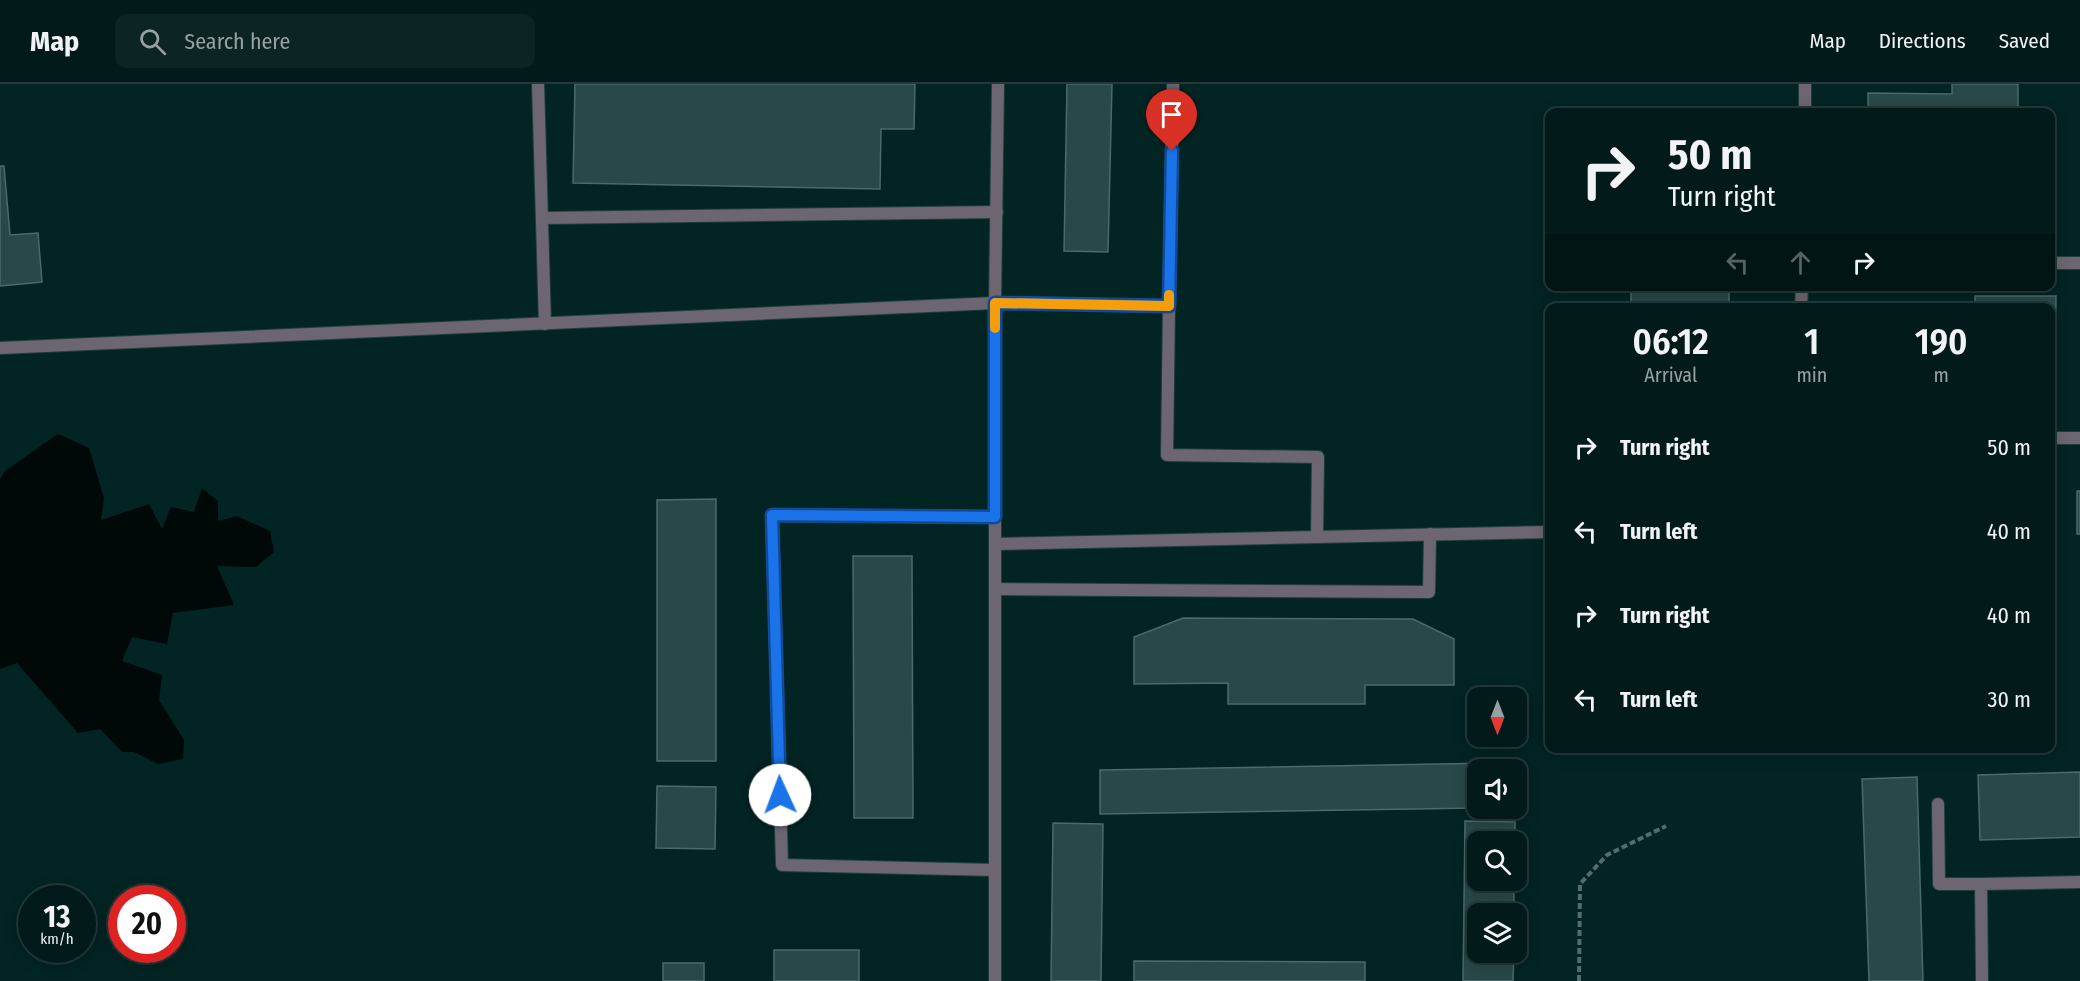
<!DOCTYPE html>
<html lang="en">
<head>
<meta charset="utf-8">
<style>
	:root { --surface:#021b1a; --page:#0c2423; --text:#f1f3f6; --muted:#96a1a2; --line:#233939 }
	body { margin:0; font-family:"Fira Sans Condensed",sans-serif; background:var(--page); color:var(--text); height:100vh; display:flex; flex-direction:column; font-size:22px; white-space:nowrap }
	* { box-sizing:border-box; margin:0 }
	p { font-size:20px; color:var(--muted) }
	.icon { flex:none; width:33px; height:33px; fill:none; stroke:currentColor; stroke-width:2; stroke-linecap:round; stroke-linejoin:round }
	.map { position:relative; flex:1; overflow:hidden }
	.drawer { position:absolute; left:1545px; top:219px; width:510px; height:450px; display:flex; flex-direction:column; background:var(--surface); border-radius:12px; box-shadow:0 3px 15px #0003,0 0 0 2px var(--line) }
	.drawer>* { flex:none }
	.hud { position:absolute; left:1545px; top:24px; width:510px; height:183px; border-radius:12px; box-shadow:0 3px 15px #0003,0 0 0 2px var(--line); background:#021b1a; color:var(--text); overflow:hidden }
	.needle { width:39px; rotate:180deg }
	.buttons { position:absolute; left:1467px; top:603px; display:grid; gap:12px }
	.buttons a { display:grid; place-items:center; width:60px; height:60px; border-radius:12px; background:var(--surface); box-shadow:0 3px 15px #0003,0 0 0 2px var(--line); font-size:30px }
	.speed { position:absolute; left:18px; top:801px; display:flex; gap:12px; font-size:30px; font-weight:700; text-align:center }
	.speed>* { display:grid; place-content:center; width:78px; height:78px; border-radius:50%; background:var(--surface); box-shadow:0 3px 15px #0003,0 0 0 2px var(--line); line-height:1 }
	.speed small { font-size:15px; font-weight:400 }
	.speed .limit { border:9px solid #d22; background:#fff; color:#111 }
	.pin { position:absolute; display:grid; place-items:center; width:51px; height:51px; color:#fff; margin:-62px -26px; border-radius:50% 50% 50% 0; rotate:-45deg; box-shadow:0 0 6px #0007 }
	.pin .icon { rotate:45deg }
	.me { position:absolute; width:66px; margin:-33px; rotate:358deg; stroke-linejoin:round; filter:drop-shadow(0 0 4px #0008) }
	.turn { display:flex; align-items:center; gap:21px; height:126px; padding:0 24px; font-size:27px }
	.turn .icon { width:78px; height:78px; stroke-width:2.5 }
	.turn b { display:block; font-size:42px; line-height:51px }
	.lanes { display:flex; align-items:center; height:57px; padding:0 24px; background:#0003; justify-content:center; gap:30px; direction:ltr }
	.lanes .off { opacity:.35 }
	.eta { display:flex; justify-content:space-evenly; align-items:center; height:102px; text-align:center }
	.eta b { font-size:36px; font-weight:600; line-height:42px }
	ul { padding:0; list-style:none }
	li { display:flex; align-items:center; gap:18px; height:84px; padding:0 24px }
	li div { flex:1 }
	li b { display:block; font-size:22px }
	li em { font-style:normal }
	header { display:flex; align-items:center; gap:36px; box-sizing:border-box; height:84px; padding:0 30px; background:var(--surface); border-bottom:2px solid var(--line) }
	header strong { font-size:28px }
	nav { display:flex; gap:33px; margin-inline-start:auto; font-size:21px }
	.search { width:420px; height:54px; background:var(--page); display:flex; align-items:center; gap:15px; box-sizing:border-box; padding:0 21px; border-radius:12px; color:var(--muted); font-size:22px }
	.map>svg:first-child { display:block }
	.water { fill:#000808 }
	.building { fill:#284947; stroke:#496b69; stroke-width:1.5 }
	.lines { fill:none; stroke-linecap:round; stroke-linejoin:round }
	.service-casing { stroke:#1f3f3e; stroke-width:14 }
	.minor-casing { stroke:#1f3f3e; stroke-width:14 }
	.path { stroke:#516d6c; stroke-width:4; stroke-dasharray:6 3; stroke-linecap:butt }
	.service { stroke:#6d6670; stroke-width:12 }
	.minor { stroke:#6d6670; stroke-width:12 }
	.route-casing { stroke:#114b97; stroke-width:15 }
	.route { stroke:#1a73e8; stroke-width:10 }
	.slow { stroke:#f59e0b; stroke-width:10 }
</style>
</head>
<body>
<header>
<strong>Map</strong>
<div class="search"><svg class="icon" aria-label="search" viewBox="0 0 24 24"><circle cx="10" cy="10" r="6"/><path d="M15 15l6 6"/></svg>Search here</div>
<nav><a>Map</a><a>Directions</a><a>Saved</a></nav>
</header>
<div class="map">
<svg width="2080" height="897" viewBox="0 0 2080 897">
	<rect width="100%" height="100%" fill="#022423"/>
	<polygon class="water" points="58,350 89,364 104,414 101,436 149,420 162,445 171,423 194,428 202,404 218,417 218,437 237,432 270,447 274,468 256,483 217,482 234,521 173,529 167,560 132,553 122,577 162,591 159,616 184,656 183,675 158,680 134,668 122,668 100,645 78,649 17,579 0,585 0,395 5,387"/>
	<g class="building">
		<polygon points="575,0 915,0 914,45 881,45 880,105 573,99"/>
		<polygon points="1067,0 1112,0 1108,168 1064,167"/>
		<polygon points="1952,0 2018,0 2018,28 1868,28 1868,9 1952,10"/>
		<polygon points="0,82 4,82 10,151 38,149 42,198 0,202"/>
		<rect x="1631" y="202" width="98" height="22"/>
		<polygon points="1975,212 2056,212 2055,299 2050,299 2050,224 1911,224 1911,221 1975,221"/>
		<rect x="2077" y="407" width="3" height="43"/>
		<polygon points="716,415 716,677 657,677 657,416"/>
		<polygon points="853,472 912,472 913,734 854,734"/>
		<polygon points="1183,534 1413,535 1454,555 1454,601 1365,601 1365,620 1228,620 1228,599 1134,600 1134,553"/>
		<polygon points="1494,679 1494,686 1478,686 1478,724 1100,730 1100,686"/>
		<polygon points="2080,688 2080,753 1980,756 1978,691"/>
		<polygon points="1917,693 1923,897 1869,897 1862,695"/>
		<polygon points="657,702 716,703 715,765 656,764"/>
		<polygon points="1465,737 1515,738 1515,758 1478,758 1478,796 1514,796 1514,830 1478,830 1478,868 1514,868 1513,897 1463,897"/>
		<polygon points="1053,739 1103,740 1101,897 1051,897"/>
		<rect x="774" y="866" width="85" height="31"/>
		<polygon points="1134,877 1365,878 1365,897 1134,897"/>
		<rect x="663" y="879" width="41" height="18"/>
	</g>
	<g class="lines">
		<defs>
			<g id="service">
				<polyline points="538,0 545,240"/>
				<polyline points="542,134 997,128"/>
				<polyline points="995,219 1169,222 1173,0"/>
				<polyline points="1169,222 1167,371 1318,373 1317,453"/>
				<polyline points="995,505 1429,508 1430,450"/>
				<polyline points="1938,720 1939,800 1981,800"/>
				<polyline points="995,786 782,781 772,431 995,433"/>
				<polyline points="1982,897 1981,800 2080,798"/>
			</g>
			<g id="minor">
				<polyline points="1805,28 1805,0"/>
				<polyline points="2050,179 2080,179"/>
				<polyline points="1801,224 1802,202"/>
				<polyline points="0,264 995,219"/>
				<polyline points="2050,354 2080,354"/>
				<polyline points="995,460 1550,448"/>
				<polyline points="995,897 995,219 998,0"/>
			</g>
		</defs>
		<use href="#service" class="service-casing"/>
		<use href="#minor" class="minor-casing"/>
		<polyline class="path" points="1579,897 1580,800 1607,771 1666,742"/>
		<use href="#service" class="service"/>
		<use href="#minor" class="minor"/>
	</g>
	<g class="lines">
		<defs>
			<polyline id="route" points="780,711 772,431 995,433 995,219 1169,222 1172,67"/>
		</defs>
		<use href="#route" class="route-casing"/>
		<use href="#route" class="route"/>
		<polyline class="slow" points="995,244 995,219 1169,222 1169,211"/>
	</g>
</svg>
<div class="buttons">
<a><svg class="needle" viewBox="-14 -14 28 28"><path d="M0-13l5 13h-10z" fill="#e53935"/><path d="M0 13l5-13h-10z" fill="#96a1a2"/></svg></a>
<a><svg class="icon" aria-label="sound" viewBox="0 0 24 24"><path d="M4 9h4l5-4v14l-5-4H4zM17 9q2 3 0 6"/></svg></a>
<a><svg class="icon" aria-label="search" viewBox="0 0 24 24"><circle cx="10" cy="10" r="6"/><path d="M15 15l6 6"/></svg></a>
<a><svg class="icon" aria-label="layers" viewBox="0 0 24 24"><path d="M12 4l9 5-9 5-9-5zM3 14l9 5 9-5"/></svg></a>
</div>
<div class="speed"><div>13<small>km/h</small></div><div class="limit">20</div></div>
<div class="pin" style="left:1172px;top:67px;background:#d93025"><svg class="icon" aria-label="arrive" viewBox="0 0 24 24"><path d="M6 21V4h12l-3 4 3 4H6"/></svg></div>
<svg class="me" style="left:780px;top:711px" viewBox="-20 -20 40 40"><circle r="19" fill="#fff"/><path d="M0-13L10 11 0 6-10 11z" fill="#1a73e8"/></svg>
<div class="hud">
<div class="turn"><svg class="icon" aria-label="right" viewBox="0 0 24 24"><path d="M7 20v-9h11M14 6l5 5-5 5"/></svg><div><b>50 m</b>Turn right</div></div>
<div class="lanes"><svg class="icon off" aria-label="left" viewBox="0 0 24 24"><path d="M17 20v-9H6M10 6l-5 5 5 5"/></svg><svg class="icon off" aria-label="ahead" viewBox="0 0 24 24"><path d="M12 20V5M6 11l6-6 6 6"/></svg><svg class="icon" aria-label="right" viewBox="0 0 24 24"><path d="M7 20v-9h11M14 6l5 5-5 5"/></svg></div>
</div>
<section class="drawer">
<div class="eta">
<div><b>06:12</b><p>Arrival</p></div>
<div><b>1</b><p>min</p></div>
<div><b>190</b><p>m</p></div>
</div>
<ul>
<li><svg class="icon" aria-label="right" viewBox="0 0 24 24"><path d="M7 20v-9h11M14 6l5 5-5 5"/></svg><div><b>Turn right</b></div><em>50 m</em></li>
<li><svg class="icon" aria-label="left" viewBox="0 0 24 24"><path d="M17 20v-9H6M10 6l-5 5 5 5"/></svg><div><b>Turn left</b></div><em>40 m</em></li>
<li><svg class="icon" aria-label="right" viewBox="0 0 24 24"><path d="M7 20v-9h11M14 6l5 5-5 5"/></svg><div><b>Turn right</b></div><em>40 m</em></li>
<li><svg class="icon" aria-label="left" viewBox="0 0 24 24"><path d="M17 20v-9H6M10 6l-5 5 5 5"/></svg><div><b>Turn left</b></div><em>30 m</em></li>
</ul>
</section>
</div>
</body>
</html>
